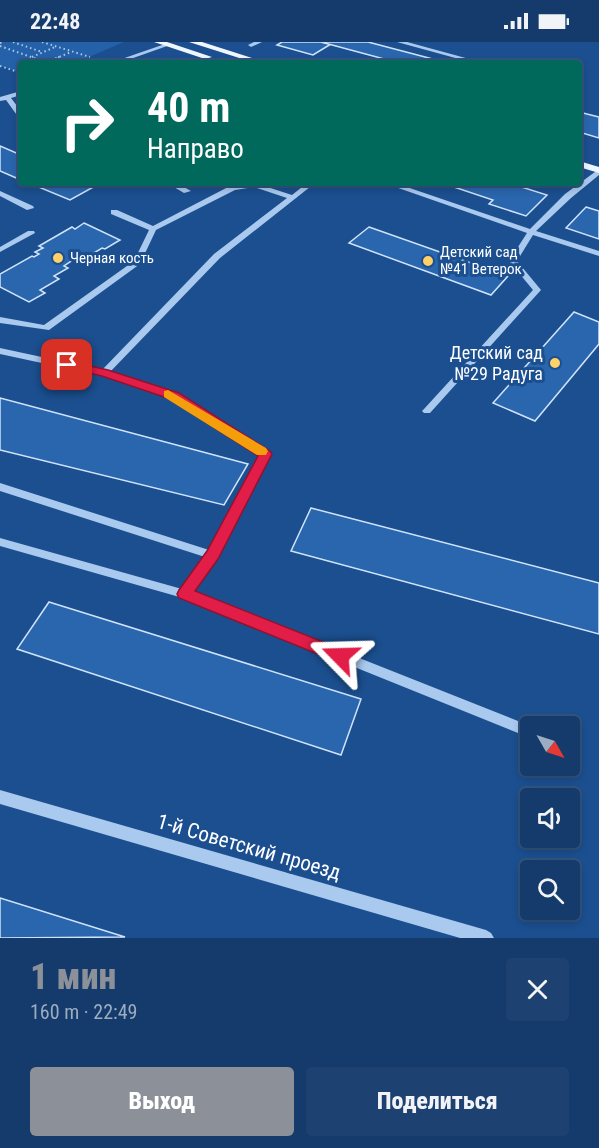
<!DOCTYPE html>
<html lang="ru">
<head>
<meta charset="utf-8">
<style>
	:root { --surface:#143b6b; --page:#1d4271; --text:#f1f3f6; --muted:#9dadc1; --line:#33557e; --accent:#8c9099 }
	body { margin:0; font-family:"Roboto Condensed",sans-serif; background:var(--page); color:var(--text); height:100vh; display:flex; flex-direction:column; font-size:22px; white-space:nowrap }
	* { box-sizing:border-box; margin:0 }
	p { font-size:20px; color:var(--muted) }
	.icon { flex:none; width:33px; height:33px; fill:none; stroke:currentColor; stroke-width:2; stroke-linecap:round; stroke-linejoin:round }
	.map { position:relative; height:896px; overflow:hidden }
	.panel { display:flex; flex-direction:column; background:var(--surface); flex:1 }
	.panel>* { flex:none }
	.guide { position:absolute; left:18px; top:18px; width:564px; height:126px; border-radius:6px; box-shadow:0 3px 9px #0003,0 0 0 2px var(--line); background:#00695c; color:#fff; overflow:hidden }
	.needle { width:39px; rotate:129deg }
	.controls { position:absolute; left:520px; top:674px; display:grid; gap:12px }
	.controls a { display:grid; place-items:center; width:60px; height:60px; border-radius:6px; background:var(--surface); box-shadow:0 3px 9px #0003,0 0 0 2px var(--line); font-size:30px }
	.pin { position:absolute; display:grid; place-items:center; width:51px; height:51px; color:#fff; margin:-26px; border-radius:12px; box-shadow:0 3px 9px #0006 }
	.me { position:absolute; width:66px; margin:-33px; rotate:292deg; stroke-linejoin:round; filter:drop-shadow(0 0 4px #0008) }
	.turn { display:flex; align-items:center; gap:21px; height:126px; padding:0 30px; font-size:27px }
	.turn .icon { width:78px; height:78px; stroke-width:2.5 }
	.turn b { display:block; font-size:42px; line-height:51px }
	.round { display:grid; place-items:center; flex:none; width:63px; height:63px; border-radius:6px; background:var(--page) }
	.headline { display:flex; align-items:center; justify-content:space-between; height:102px; padding:0 30px }
	h1 { font-size:36px; font-weight:800; line-height:45px; color:var(--accent) }
	.primary-button { display:flex; gap:12px; margin-top:auto; padding:12px 30px }
	.primary-button a { flex:1; height:69px; border-radius:6px; background:var(--accent); color:#fff; font-size:24px; font-weight:800; line-height:69px; text-align:center }
	.primary-button a+a { background:var(--page); color:var(--text) }
	.status { display:flex; justify-content:space-between; align-items:center; height:42px; padding:0 30px; background:var(--surface); direction:ltr }
	.status svg { height:16px; fill:currentColor }
	.map>svg:first-child { display:block }
	.green { fill:#2461a8 }
	.building { fill:#2a66ad; stroke:#cfe3fa; stroke-width:1.5 }
	.lines { fill:none; stroke-linecap:round; stroke-linejoin:round }
	.path { stroke:#a9c9ee; stroke-width:2; stroke-dasharray:1.5 3; stroke-linecap:butt }
	.minor { fill:#a9c9ee; fill-rule:evenodd }
	.major { fill:#f0f6ff; fill-rule:evenodd }
	.route { fill:#e11d48; stroke:#92132f; stroke-width:1.5 }
	.slow { fill:#f59e0b }
	.poi-dot { fill:#ffd166; stroke:#1b4f8f; stroke-width:2 }
	.labels { text-anchor:middle; stroke-width:6; stroke-linejoin:round; paint-order:stroke }
	.far-poi-label { font-size:15px; fill:#fff; stroke:#1b4f8f; text-anchor:start }
	.poi-label { font-size:18px; fill:#fff; stroke:#1b4f8f; text-anchor:end }
	.near-street-label { font-size:21px; fill:#fff; stroke:#1b4f8f }
</style>
</head>
<body>
<div class="status"><b>22:48</b><svg viewBox="0 0 49 12"><path d="M0 12V9h3v3zM5 12V6h3v6zM10 12V3h3v9zM15 12V0h3v12zM26 1h20v11H26zM47 4h2v5h-2z"/></svg></div>
<div class="map">
<svg width="599" height="896" viewBox="0 0 599 896">
	<rect width="100%" height="100%" fill="#1b4f8f"/>
	<polygon class="green" points="0,0 124,0 75,21 21,21 21,31 0,24"/>
	<g class="building">
		<polygon points="282,0 321,0 331,2 313,13 277,3"/>
		<polygon points="321,0 368,0 448,21 399,21"/>
		<polygon points="579,70 599,75 599,96 579,90"/>
		<polygon points="0,104 21,113 21,138 0,129"/>
		<polygon points="29,141 92,141 97,143 70,158"/>
		<polygon points="442,141 509,141 547,153 526,174 489,162 493,158"/>
		<polygon points="586,165 599,169 599,197 566,186"/>
		<polygon points="84,181 120,198 105,207 102,206 84,217 79,214 64,224 68,226 54,234 59,237 40,248 45,251 29,260 0,245 0,232 32,214 34,215 39,212 35,210 43,206 39,204 72,185 75,187"/>
		<polygon points="369,185 508,234 491,253 349,201"/>
		<polygon points="574,270 599,280 599,302 535,379 493,361"/>
		<polygon points="0,356 248,422 224,463 0,408"/>
		<polygon points="311,466 599,541 599,592 291,509"/>
		<polygon points="49,560 361,657 341,713 17,607"/>
		<polygon points="0,856 125,895 0,896"/>
	</g>
	<g class="lines">
		<g class="path">
			<polyline points="13,0 42,10"/>
			<polyline points="42,0 90,15"/>
			<polyline points="0,1 4,0"/>
			<polyline points="0,4 48,21"/>
			<polyline points="32,15 55,5"/>
			<polyline points="58,15 74,21"/>
			<polyline points="47,20 71,10"/>
			<polyline points="0,24 21,31"/>
		</g>
		<g class="minor">
			<polygon points="254,0 262,0 251,5 248,3"/>
			<polygon points="397,0 407,0 473,18 470,20"/>
			<polygon points="165,2 170,3 119,21 110,21"/>
			<polygon points="21,49 21,53 11,56 21,69 21,77 19,76 6,58 0,59 0,55"/>
			<polygon points="599,127 599,133 571,156 536,189 599,209 599,214 533,193 517,219 541,248 430,371 424,371 422,369 424,367 533,248 509,219 527,191 384,141 395,141 530,187 565,152"/>
			<polygon points="167,141 177,141 191,149 184,151"/>
			<polygon points="255,141 292,153 307,141 315,141 220,216 110,330 178,352 271,412 216,516 193,550 523,681 525,685 523,689 518,691 513,689 183,556 0,504 0,496 182,547 205,515 0,449 0,441 209,508 260,413 172,356 102,334 0,312 0,306 102,328 214,212 287,156 254,145 235,148 156,188 140,222 49,288 0,281 0,275 44,283 134,219 149,188 111,172 111,168 117,168 153,184 230,144"/>
			<polygon points="0,149 33,164 34,166 27,168 0,154"/>
			<polygon points="28,189 34,189 35,191 0,210 0,205"/>
			<polygon points="0,748 486,888 491,891 494,896 460,896 0,762"/>
		</g>
		<g class="major">
			<polygon points="154,0 167,0 212,15 205,17"/>
			<polygon points="189,0 202,0 268,21 255,21"/>
			<polygon points="579,119 599,125 599,131 579,125"/>
		</g>
	</g>
	<polygon class="route" points="67,319 108,328 179,351 270,409 272,412 218,517 195,549 346,609 348,614 346,619 340,621 335,619 179,556 177,552 179,548 207,509 258,414 170,357 102,334 62,325 61,323"/>
	<polygon class="slow" points="168,348 266,406 268,409 266,413 257,413 164,355 164,349"/>
	<g class="poi-dot">
		<circle cx="58" cy="216" r="6"/>
		<circle cx="428" cy="219" r="6"/>
		<circle cx="555" cy="321" r="6"/>
	</g>
	<g class="labels">
		<g class="far-poi-label">
			<text x="440" y="215">Детский сад<tspan x="440" dy="17">№41 Ветерок</tspan></text>
			<text x="70" y="221">Черная кость</text>
		</g>
		<g class="poi-label">
			<text x="543" y="317">Детский сад<tspan x="543" dy="21">№29 Радуга</tspan></text>
		</g>
		<g class="near-street-label">
			<text transform="translate(249 805) rotate(16)" y="7">1-й Советский проезд</text>
		</g>
	</g>
</svg>
<div class="controls">
<a><svg class="needle" viewBox="-14 -14 28 28"><path d="M0-13l5 13h-10z" fill="#e53935"/><path d="M0 13l5-13h-10z" fill="#9dadc1"/></svg></a>
<a><svg class="icon" aria-label="sound" viewBox="0 0 24 24"><path d="M4 9h4l5-4v14l-5-4H4zM17 9q2 3 0 6"/></svg></a>
<a><svg class="icon" aria-label="search" viewBox="0 0 24 24"><circle cx="10" cy="10" r="6"/><path d="M15 15l6 6"/></svg></a>
</div>
<div class="pin" style="left:67px;top:323px;background:#d93025"><svg class="icon" aria-label="arrive" viewBox="0 0 24 24"><path d="M6 21V4h12l-3 4 3 4H6"/></svg></div>
<svg class="me" style="left:340px;top:614px" viewBox="-20 -20 40 40"><path d="M0-17L14 15 0 8-14 15z" fill="#e11d48" stroke="#fff" stroke-width="4"/></svg>
<div class="guide">
<div class="turn"><svg class="icon" aria-label="right" viewBox="0 0 24 24"><path d="M7 20v-9h11M14 6l5 5-5 5"/></svg><div><b>40 m</b>Направо</div></div>
</div>
</div>
<section class="panel">
<div class="headline"><div><h1>1 мин</h1><p>160 m · 22:49</p></div><a class="round"><svg class="icon" aria-label="close" viewBox="0 0 24 24"><path d="M6 6l12 12M18 6L6 18"/></svg></a></div>
<div class="primary-button"><a>Выход</a><a>Поделиться</a></div>
</section>
</body>
</html>
